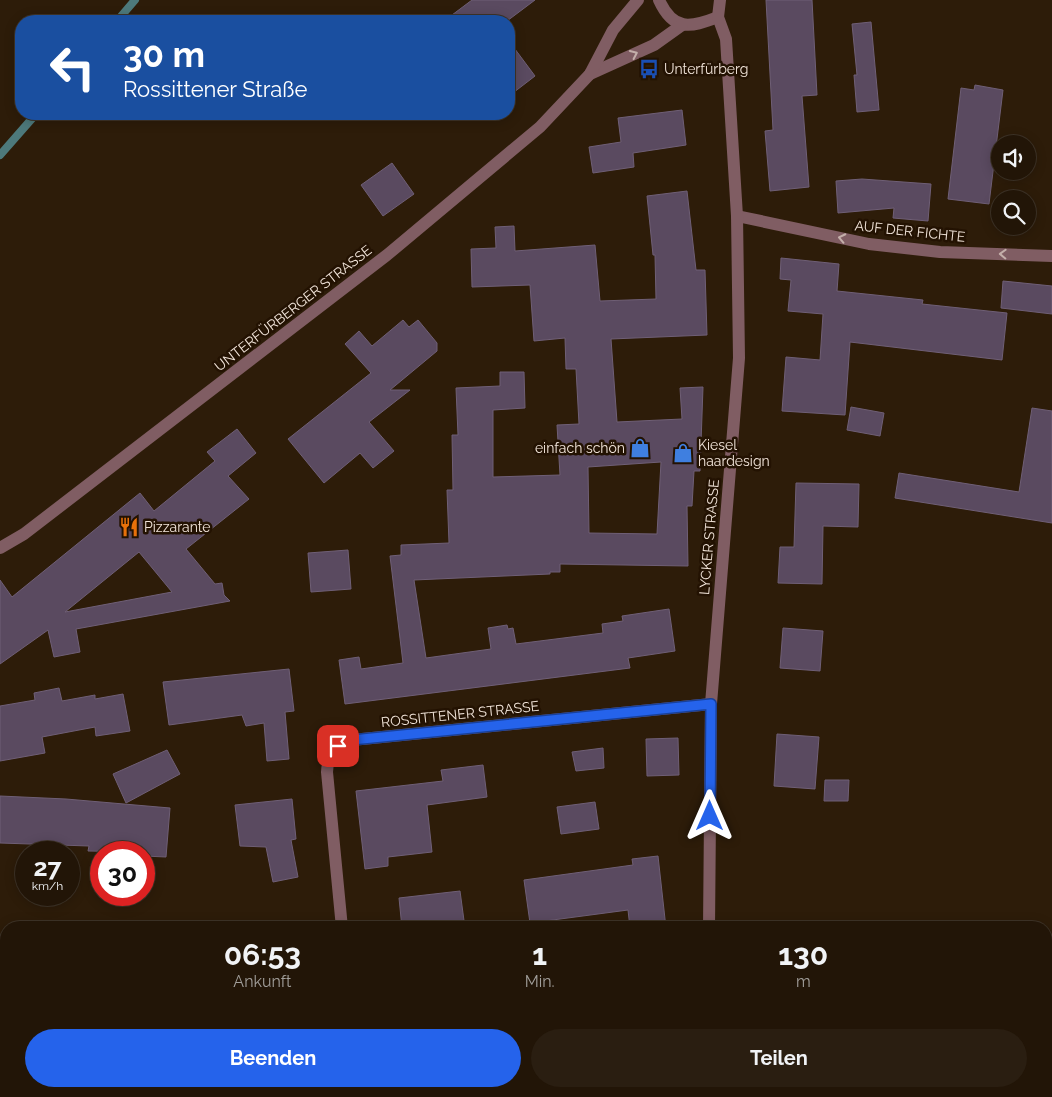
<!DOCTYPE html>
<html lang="de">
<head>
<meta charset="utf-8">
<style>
	:root { --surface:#221507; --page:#2a1e11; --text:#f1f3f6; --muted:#a29f9b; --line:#3f3428; --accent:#2563eb }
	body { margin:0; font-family:Raleway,sans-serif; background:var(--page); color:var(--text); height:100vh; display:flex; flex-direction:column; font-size:19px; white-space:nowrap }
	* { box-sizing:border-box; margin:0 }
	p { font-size:16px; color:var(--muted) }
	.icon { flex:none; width:28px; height:28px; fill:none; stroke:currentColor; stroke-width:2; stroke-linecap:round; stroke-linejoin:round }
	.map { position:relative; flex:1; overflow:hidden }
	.side { position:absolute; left:0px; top:921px; width:1052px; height:176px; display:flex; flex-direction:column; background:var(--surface); border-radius:20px 20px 0 0; box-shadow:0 2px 12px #0003,0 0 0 1px var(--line) }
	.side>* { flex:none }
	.top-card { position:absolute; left:15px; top:15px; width:500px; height:105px; border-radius:20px; box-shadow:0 2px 12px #0003,0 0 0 1px var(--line); background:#1a4fa0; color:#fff; overflow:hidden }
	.fabs { position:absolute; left:991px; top:135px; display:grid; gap:10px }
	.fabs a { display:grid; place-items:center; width:45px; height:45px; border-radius:50%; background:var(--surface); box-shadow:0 2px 12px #0003,0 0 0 1px var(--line); font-size:25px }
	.speed { position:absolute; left:15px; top:841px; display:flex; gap:10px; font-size:25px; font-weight:700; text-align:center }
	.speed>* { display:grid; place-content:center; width:65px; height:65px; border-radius:50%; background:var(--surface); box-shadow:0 2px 12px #0003,0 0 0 1px var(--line); line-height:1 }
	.speed small { font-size:12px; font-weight:400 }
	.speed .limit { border:8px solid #d22; background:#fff; color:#111 }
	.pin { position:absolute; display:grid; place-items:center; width:42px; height:42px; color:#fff; margin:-21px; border-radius:10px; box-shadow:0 2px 8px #0006 }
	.me { position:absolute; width:55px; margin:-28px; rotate:0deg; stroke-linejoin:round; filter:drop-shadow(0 0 4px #0008) }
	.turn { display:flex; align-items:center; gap:18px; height:105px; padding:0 25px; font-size:22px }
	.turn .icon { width:65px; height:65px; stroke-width:2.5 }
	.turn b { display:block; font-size:35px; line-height:42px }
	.eta { display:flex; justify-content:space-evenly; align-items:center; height:85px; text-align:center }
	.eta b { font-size:30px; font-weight:700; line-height:35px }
	.cta { display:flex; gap:10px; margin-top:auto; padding:10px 25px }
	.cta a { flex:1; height:58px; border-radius:30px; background:var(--accent); color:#fff; font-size:20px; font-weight:700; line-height:58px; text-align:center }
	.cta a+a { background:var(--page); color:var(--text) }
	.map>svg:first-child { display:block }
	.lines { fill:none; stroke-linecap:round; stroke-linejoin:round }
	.stream { stroke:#4d797b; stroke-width:8 }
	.building { fill:#5a4a60; stroke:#6f5f76; fill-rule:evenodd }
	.minor { stroke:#805d63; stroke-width:12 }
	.rail-casing { stroke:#9b8c7e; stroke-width:5.5 }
	.rail { stroke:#231202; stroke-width:4; stroke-dasharray:11; stroke-linecap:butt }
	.oneway { stroke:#c4afaa }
	.route-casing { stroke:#184099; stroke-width:12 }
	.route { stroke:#2563eb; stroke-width:9 }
	.labels { text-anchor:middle; stroke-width:5; stroke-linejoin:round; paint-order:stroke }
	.poi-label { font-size:14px; fill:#f2e5da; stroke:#231202; text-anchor:start }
	.street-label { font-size:14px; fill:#f2e5da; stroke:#231202 }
</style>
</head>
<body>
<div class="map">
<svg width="1052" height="1097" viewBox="0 0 1052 1097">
	<rect width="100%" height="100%" fill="#2d1c09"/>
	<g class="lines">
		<g class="stream">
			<polyline points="117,21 135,0"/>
			<polyline points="0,155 36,114"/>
		</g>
	</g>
	<g class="building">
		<polygon points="472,0 535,0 507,21 444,21"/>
		<polygon points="766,0 812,0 817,95 802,96 809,187 770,191 765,131 773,130"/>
		<polygon points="871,22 879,110 857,112 854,75 857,75 852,24"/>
		<polygon points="509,41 535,76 509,96"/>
		<polygon points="975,85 1003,90 989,204 948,199 961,88 974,90"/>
		<polygon points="682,110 686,145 633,153 634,167 593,173 589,147 621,142 618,118"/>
		<polygon points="392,163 414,194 383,216 361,185"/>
		<polygon points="862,179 931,184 928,221 893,218 894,208 838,213 836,181"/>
		<path d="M687 191 696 270H705L707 335 611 339 617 422 682 419 680 388 703 387 700 471H694L692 506H687L688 566 560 564V572H550V574L414 580 426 658 491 649 488 628 507 625 508 629 513 628 516 644 603 633 602 624 623 621 622 616 669 609 675 651 628 658 630 668 345 704 339 660 359 657 361 669 403 663 390 556 401 555V545L449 543 447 490H453L452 435H458L456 388 500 386V372H524L525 408 493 410V477L560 475 557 425 579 424 576 369H566L565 338 534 341 530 285 472 287 471 249 496 248 495 227 514 226 515 251 595 245 600 301 656 299 655 255H653L647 196ZM661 462 657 534 589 533 588 467Z"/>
		<polygon points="781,258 839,264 837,291 923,300 922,304 1007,313 1002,360 850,342 845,415 782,411 786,357 820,360 823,314 788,311 791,280 780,279"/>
		<polygon points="1003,281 1052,286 1052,314 1001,308"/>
		<polygon points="403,320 409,327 418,320 437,343 437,351 390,390 410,390 369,422 394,451 373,468 360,453 324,483 288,439 371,373 345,344 359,331 372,346"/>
		<polygon points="851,407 884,413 880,436 847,430"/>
		<polygon points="1032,408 1052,411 1052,523 895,498 899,473 1019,492"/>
		<path d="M237 429 256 453 228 476 249 499 186 549 215 584 222 583 224 595 230 601 76 629 80 652 54 657 48 630 0 664V580L12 597 140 493 154 511 215 461 207 452ZM139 552 172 592 65 612Z"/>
		<polygon points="796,483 859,484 858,527 823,526 822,584 778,583 780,547 794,547"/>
		<polygon points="348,550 351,589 311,592 308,553"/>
		<polygon points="783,628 823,631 820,671 780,668"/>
		<polygon points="289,669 294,711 285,712 289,759 267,761 264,723 246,726 242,715 169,725 163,682"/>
		<polygon points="59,688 62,701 95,695 95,699 123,694 130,731 96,736 95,727 42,737 45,753 0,761 0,706 35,700 34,693"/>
		<polygon points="777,734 819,737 815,789 774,786"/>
		<polygon points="678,738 679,775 647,776 646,739"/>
		<polygon points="603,748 604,768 576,771 572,752"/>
		<polygon points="167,750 180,774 126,803 113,774"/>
		<polygon points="483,765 487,797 427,805 432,852 388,857 388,866 365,869 356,791 443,781 441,770"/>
		<polygon points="825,780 849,780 848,801 824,801"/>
		<polygon points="0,796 66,799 170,808 166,857 144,856 144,852 88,851 89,846 0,843"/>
		<polygon points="292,799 296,839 291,840 298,877 273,882 266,847 240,846 235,805"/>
		<polygon points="595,802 599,829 561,834 557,807"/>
		<polygon points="658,856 666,928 630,928 628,910 530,923 524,880 633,865 632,859"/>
		<polygon points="460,891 465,928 402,928 399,898"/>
	</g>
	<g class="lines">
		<g class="minor">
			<path d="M659 0C673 31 690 28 718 17"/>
			<polyline points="590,74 654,45 682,25"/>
			<polyline points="737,216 869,244 940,252 1052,256"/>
			<polyline points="0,548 24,534 387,255 540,127 590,74 613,30 638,0"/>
			<path d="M342 928 327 772C328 754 336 745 352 740L711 704"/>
			<polyline points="709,928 711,704 739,358 737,216 726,39 718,17 720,0"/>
			<polyline points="0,996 6,996"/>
		</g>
		<defs>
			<polyline id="rail" points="989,1097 1043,1091"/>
		</defs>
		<use href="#rail" class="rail-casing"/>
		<use href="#rail" class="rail"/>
	</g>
	<defs><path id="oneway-chevron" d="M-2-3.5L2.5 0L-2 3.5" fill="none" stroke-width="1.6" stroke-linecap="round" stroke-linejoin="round" transform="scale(1.25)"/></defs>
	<g class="oneway">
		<use href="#oneway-chevron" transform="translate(634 54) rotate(-25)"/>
		<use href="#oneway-chevron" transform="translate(842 238) rotate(-168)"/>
		<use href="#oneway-chevron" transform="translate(1003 254) rotate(-178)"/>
	</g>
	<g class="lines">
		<defs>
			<polyline id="route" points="338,746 352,740 711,704 710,816"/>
		</defs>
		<use href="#route" class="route-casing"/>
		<use href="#route" class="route"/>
	</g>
	<defs>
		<symbol id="bus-bare" viewBox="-9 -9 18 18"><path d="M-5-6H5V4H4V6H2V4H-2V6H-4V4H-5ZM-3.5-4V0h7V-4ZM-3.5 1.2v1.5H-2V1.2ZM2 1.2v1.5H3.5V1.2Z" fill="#1a4fb4" stroke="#231202" stroke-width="2.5" paint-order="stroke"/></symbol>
		<symbol id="shop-bare" viewBox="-9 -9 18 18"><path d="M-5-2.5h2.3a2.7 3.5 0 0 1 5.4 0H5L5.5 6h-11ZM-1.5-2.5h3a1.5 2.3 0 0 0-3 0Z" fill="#3f7fe0" stroke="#231202" stroke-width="2.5" paint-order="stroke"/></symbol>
		<symbol id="restaurant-bare" viewBox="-9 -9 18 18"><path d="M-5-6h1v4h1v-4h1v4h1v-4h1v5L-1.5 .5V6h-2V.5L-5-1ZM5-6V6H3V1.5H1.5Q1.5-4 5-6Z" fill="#e8710a" stroke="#231202" stroke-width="2.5" paint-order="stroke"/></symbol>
	</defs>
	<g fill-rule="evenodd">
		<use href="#bus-bare" x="635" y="55" width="28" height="28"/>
		<use href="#shop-bare" x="626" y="434" width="28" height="28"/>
		<use href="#shop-bare" x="669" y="439" width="28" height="28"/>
		<use href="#restaurant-bare" x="115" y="513" width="28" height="28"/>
	</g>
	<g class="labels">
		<g class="poi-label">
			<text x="664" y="74">Unterfürberg</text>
			<text x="698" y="450">Kiesel<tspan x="698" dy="16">haardesign</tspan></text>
			<text x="625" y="453" text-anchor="end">einfach schön</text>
			<text x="144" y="532">Pizzarante</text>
		</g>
		<g class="street-label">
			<text transform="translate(910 231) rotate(6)" y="5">AUF DER FICHTE</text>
			<text transform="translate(293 308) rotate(-38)" y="5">UNTERFÜRBERGER STRASSE</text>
			<text transform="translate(709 537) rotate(-85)" y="5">LYCKER STRASSE</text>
			<text transform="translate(460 714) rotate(-6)" y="5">ROSSITTENER STRASSE</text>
		</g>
	</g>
</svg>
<div class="fabs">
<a><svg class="icon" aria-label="sound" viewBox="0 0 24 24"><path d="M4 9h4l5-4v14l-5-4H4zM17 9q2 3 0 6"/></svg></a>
<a><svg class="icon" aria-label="search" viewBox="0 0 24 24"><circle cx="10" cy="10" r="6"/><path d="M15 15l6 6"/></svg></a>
</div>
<div class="speed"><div>27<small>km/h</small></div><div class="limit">30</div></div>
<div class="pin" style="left:338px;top:746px;background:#d93025"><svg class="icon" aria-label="arrive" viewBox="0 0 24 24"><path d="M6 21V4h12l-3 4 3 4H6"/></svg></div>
<svg class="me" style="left:710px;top:816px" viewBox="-20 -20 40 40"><path d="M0-17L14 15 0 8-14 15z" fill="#2563eb" stroke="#fff" stroke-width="4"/></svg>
<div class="top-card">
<div class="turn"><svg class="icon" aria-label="left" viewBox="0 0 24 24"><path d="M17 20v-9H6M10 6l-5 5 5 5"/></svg><div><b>30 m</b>Rossittener Straße</div></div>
</div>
<section class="side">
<div class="eta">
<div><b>06:53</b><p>Ankunft</p></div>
<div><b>1</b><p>Min.</p></div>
<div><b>130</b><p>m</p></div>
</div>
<div class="cta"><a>Beenden</a><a>Teilen</a></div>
</section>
</div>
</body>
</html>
